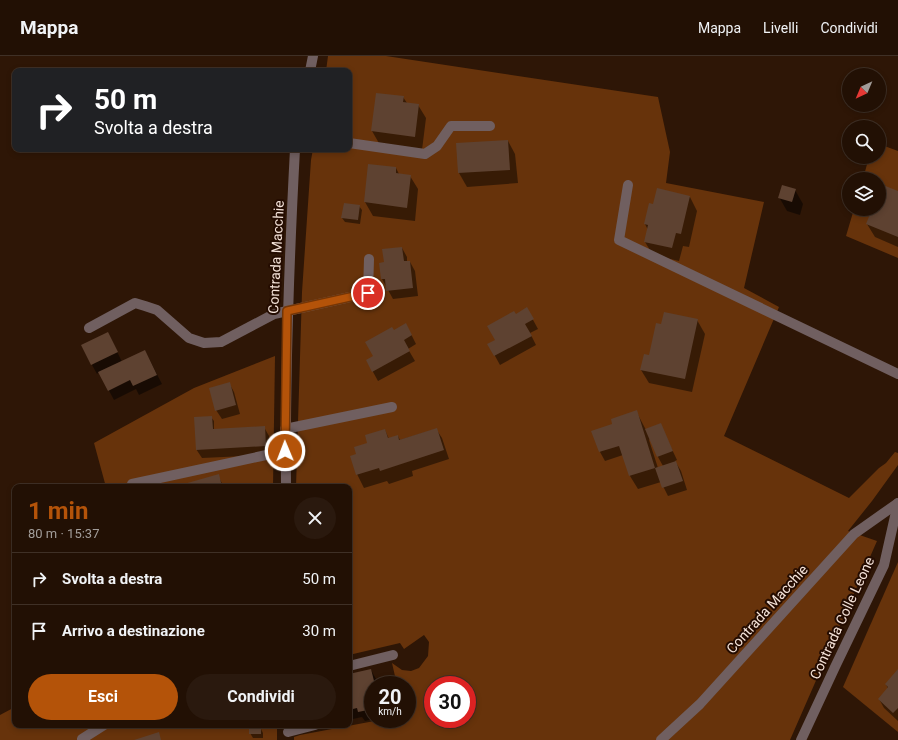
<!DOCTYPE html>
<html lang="it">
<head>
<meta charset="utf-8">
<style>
	:root { --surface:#221004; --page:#2a190e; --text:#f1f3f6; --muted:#a29d9a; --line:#3f3026; --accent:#b45309 }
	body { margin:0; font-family:Roboto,sans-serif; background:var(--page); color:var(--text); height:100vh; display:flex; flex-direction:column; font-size:15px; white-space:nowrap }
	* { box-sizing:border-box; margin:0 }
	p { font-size:13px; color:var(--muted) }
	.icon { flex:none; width:22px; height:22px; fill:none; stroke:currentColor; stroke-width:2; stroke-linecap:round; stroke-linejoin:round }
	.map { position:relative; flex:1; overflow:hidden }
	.panel { position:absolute; left:12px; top:428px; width:340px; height:244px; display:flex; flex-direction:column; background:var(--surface); border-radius:8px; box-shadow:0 2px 6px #0003,0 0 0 1px var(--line) }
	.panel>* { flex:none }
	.top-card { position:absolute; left:12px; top:12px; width:340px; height:84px; border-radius:8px; box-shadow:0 2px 6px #0003,0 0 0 1px var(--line); background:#202124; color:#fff; overflow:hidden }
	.needle { width:26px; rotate:224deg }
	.tools { position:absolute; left:842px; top:12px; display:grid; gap:8px }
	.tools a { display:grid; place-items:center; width:44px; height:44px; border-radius:50%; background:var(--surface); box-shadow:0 2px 6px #0003,0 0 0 1px var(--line); font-size:20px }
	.speed { position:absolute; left:364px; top:620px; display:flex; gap:8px; font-size:20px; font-weight:700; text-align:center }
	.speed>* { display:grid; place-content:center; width:52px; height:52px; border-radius:50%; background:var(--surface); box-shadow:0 2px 6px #0003,0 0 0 1px var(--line); line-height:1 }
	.speed small { font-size:10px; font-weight:400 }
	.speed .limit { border:6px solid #d22; background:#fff; color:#111 }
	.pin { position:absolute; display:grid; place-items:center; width:34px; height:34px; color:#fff; margin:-17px; border:2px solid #fff; border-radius:50%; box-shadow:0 1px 4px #0007 }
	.me { position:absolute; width:44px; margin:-22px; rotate:359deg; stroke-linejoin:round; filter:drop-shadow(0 0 3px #0008) }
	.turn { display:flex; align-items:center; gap:14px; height:84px; padding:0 16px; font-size:18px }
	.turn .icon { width:52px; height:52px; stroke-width:2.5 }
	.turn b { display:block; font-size:28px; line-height:34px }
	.round { display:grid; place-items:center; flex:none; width:42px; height:42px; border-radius:21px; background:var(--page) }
	.overview { display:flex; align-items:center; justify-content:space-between; height:68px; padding:0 16px }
	h1 { font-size:24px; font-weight:700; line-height:30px; color:var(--accent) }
	.primary-button { display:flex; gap:8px; margin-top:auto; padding:8px 16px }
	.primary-button a { flex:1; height:46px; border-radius:24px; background:var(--accent); color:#fff; font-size:16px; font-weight:700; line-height:46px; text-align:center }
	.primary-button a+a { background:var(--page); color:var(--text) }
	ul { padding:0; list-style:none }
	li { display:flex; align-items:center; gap:12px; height:52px; padding:0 16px; border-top:1px solid var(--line) }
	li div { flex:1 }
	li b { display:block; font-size:15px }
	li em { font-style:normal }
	header { display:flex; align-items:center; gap:24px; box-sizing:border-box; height:56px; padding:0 20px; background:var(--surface); border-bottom:1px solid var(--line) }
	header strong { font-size:19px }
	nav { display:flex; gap:22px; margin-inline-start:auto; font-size:14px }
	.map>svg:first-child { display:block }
	.green { fill:#67330b; fill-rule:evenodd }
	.shadow { fill:#0007; fill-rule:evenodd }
	.building { fill:#5e4231 }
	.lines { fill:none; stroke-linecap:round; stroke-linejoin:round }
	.minor { stroke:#705f60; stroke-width:10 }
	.route-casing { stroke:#753606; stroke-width:10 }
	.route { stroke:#b45309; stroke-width:7 }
	.labels { text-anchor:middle; stroke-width:4; stroke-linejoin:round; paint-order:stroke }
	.street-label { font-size:14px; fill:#f4e2d8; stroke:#240c01 }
</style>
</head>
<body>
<header>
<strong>Mappa</strong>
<nav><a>Mappa</a><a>Livelli</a><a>Condividi</a></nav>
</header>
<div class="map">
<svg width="898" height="684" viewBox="0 0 898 684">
	<rect width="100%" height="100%" fill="#2e1606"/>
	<g class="green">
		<path d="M328 0H386L658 41 670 96 666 127 764 146 744 232 779 251 724 380 849 442 879 412 886 407 895 396 898 397V409L872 445 848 475 877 485 790 684H294V681L300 679 385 663H407V629H397L392 607 402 614 411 615 419 612 428 600 429 586 424 579 404 593 400 587 349 599V431H296L302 236 311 104 313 93H349V15H326ZM433 629H467V663H433Z"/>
		<polygon points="879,88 898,95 898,202 846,180 854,153 879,153 879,123 863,123 869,101 879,101"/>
		<polygon points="275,300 273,431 106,431 94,387 194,332"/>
		<polygon points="898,506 898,676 843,631"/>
		<polygon points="15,651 15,669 277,669 277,684 0,684 0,659"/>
	</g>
	<g class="shadow">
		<polygon points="403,41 407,47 418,49 426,62 422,94 380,89 372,75"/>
		<polygon points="508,85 515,98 518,127 467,131 459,117 457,88"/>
		<polygon points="369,109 396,112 399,118 410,120 418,133 415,165 373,160 365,146"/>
		<polygon points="795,134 803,148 800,159 787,155 779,141"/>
		<polygon points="898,136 898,191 875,181 867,168 874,153 879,153 879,140"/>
		<polygon points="690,141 697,155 689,191 683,190 679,205 653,199 645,186 648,174 645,168 654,149"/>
		<polygon points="359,150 362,154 360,168 345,166 342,162"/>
		<polygon points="402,192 407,201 407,206 410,206 415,215 418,240 393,243 382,223"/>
		<polygon points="515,259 532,262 538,273 530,277 536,289 500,309 489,289 496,285"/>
		<polygon points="697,264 705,278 692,336 649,327 641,314 650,300"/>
		<polygon points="394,275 411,278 416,288 408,293 415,305 378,325 367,305 374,301"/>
		<polygon points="113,287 122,306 145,295 162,328 139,339 136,333 114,344 99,316 97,318 92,309"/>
		<polygon points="229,327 234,336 240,358 222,363 216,354"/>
		<path d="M636 355 646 374 660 368 677 404 675 405 681 415 687 434 668 440 661 426 638 433 630 420 623 399 605 405 600 396 612 369ZM650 383 658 401 663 410 658 412 649 384Z"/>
		<polygon points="211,361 214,365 214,374 264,371 269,380 270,399 202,402 196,393"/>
		<polygon points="436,373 442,382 449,403 412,415 413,420 389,428 387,425 364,432 357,418 358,399 385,374 389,383 398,380 400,384"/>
		<polygon points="218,420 224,431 186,431"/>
		<polygon points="371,614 376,623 377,629 373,629 373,663 365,665 362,661 353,663 349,656 349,626"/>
		<polygon points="898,614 898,665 884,652 879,643 888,633 886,628"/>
		<polygon points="206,669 224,669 224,670 208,673"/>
		<polygon points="261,673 263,677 263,682 253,682 250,677"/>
	</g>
	<g class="building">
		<polygon points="376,37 404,40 403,46 419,48 415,81 371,75"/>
		<polygon points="508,84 510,114 458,117 456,87"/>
		<polygon points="368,108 396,111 396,117 411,119 407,152 364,146"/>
		<polygon points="782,129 796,133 792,146 778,142"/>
		<polygon points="883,129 898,135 898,181 866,168 872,153 879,153 879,137"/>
		<polygon points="657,132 690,140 681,178 676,177 672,192 644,186 648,169 644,168 649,147 653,148"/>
		<polygon points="344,147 360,149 358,164 341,162"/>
		<polygon points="402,191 404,205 410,205 413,232 386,235 385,223 381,223 379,207 384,206 382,193"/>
		<polygon points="527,251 534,263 525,268 532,280 494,300 487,288 495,284 487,270 514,255 516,258"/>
		<polygon points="664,256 698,263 685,323 640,314 644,298 649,299 656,267 661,268"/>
		<polygon points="406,267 412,279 404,284 410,295 372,316 366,304 373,300 365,286 392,271 394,274"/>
		<polygon points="108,276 118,296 91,309 81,289"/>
		<polygon points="145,294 157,319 133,330 130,324 108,335 98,316"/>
		<polygon points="230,326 236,349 215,355 209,332"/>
		<polygon points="637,354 655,412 676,405 683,425 662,432 655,412 629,420 619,390 599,396 591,375 612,368 611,363"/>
		<polygon points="212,360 213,373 265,370 266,390 196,394 194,361"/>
		<polygon points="661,367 673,395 657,401 645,373"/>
		<polygon points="437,372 444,394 380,415 379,412 356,419 350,400 356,398 354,391 367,387 365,379 385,373 388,382 398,379 399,384"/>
		<polygon points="219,418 222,431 185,431 184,428"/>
		<polygon points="371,613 375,629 373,629 373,653 358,656 357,652 349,654 349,625 351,625 349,618"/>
		<polygon points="898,613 898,652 893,657 878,643 888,631 885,628"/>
		<rect x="249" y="672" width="12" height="6"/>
		<polygon points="159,676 161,684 134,684"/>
	</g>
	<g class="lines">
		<g class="minor">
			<polyline points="310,15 313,0"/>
			<polyline points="349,87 425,98 437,90 451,70 490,70"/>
			<polyline points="628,129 619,184 898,318"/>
			<polyline points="89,272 135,247 145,250 157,254 189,282 204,287 221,286 274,258 368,237 369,203"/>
			<polyline points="285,373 392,351"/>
			<polyline points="132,428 285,395"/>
			<path d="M286 431C285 318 289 206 295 93"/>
			<polyline points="349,610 393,599"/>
			<polyline points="288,676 315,669"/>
			<polyline points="82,683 104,669"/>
			<polyline points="661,684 700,648 854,478 898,447"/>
			<polyline points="801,684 835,611 884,509 898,447"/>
		</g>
	</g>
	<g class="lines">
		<defs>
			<polyline id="route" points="285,395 287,255 368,237"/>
		</defs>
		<use href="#route" class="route-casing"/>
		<use href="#route" class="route"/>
	</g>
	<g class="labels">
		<g class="street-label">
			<text transform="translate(276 201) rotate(-87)" y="5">Contrada Macchie</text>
			<text transform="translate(767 553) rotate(-48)" y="5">Contrada Macchie</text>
			<text transform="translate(842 562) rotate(-65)" y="5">Contrada Colle Leone</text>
		</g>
	</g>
</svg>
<div class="tools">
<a><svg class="needle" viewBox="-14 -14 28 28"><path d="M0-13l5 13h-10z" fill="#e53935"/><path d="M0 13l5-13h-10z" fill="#a29d9a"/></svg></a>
<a><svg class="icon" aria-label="search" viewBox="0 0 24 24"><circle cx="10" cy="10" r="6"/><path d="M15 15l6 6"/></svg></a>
<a><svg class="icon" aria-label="layers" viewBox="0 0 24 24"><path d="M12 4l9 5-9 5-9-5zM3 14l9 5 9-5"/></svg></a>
</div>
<div class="speed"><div>20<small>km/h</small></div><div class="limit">30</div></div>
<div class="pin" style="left:368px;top:237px;background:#d93025"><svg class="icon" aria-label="arrive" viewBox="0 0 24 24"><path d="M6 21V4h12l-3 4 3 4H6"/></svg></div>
<svg class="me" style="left:285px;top:395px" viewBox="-20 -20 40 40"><circle r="17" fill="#b45309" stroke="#fff" stroke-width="3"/><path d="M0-11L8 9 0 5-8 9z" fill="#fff"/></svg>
<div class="top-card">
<div class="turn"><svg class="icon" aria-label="right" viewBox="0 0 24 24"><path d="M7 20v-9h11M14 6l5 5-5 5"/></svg><div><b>50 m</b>Svolta a destra</div></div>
</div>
<section class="panel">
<div class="overview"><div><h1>1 min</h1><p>80 m · 15:37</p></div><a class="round"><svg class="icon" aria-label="close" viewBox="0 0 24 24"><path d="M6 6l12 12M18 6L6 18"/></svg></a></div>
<ul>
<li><svg class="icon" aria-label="right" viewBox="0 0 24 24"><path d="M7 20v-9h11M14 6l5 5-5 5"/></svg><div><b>Svolta a destra</b></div><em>50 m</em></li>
<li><svg class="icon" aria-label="arrive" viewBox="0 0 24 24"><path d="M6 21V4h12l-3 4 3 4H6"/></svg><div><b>Arrivo a destinazione</b></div><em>30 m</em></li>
</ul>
<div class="primary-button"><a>Esci</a><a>Condividi</a></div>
</section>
</div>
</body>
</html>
